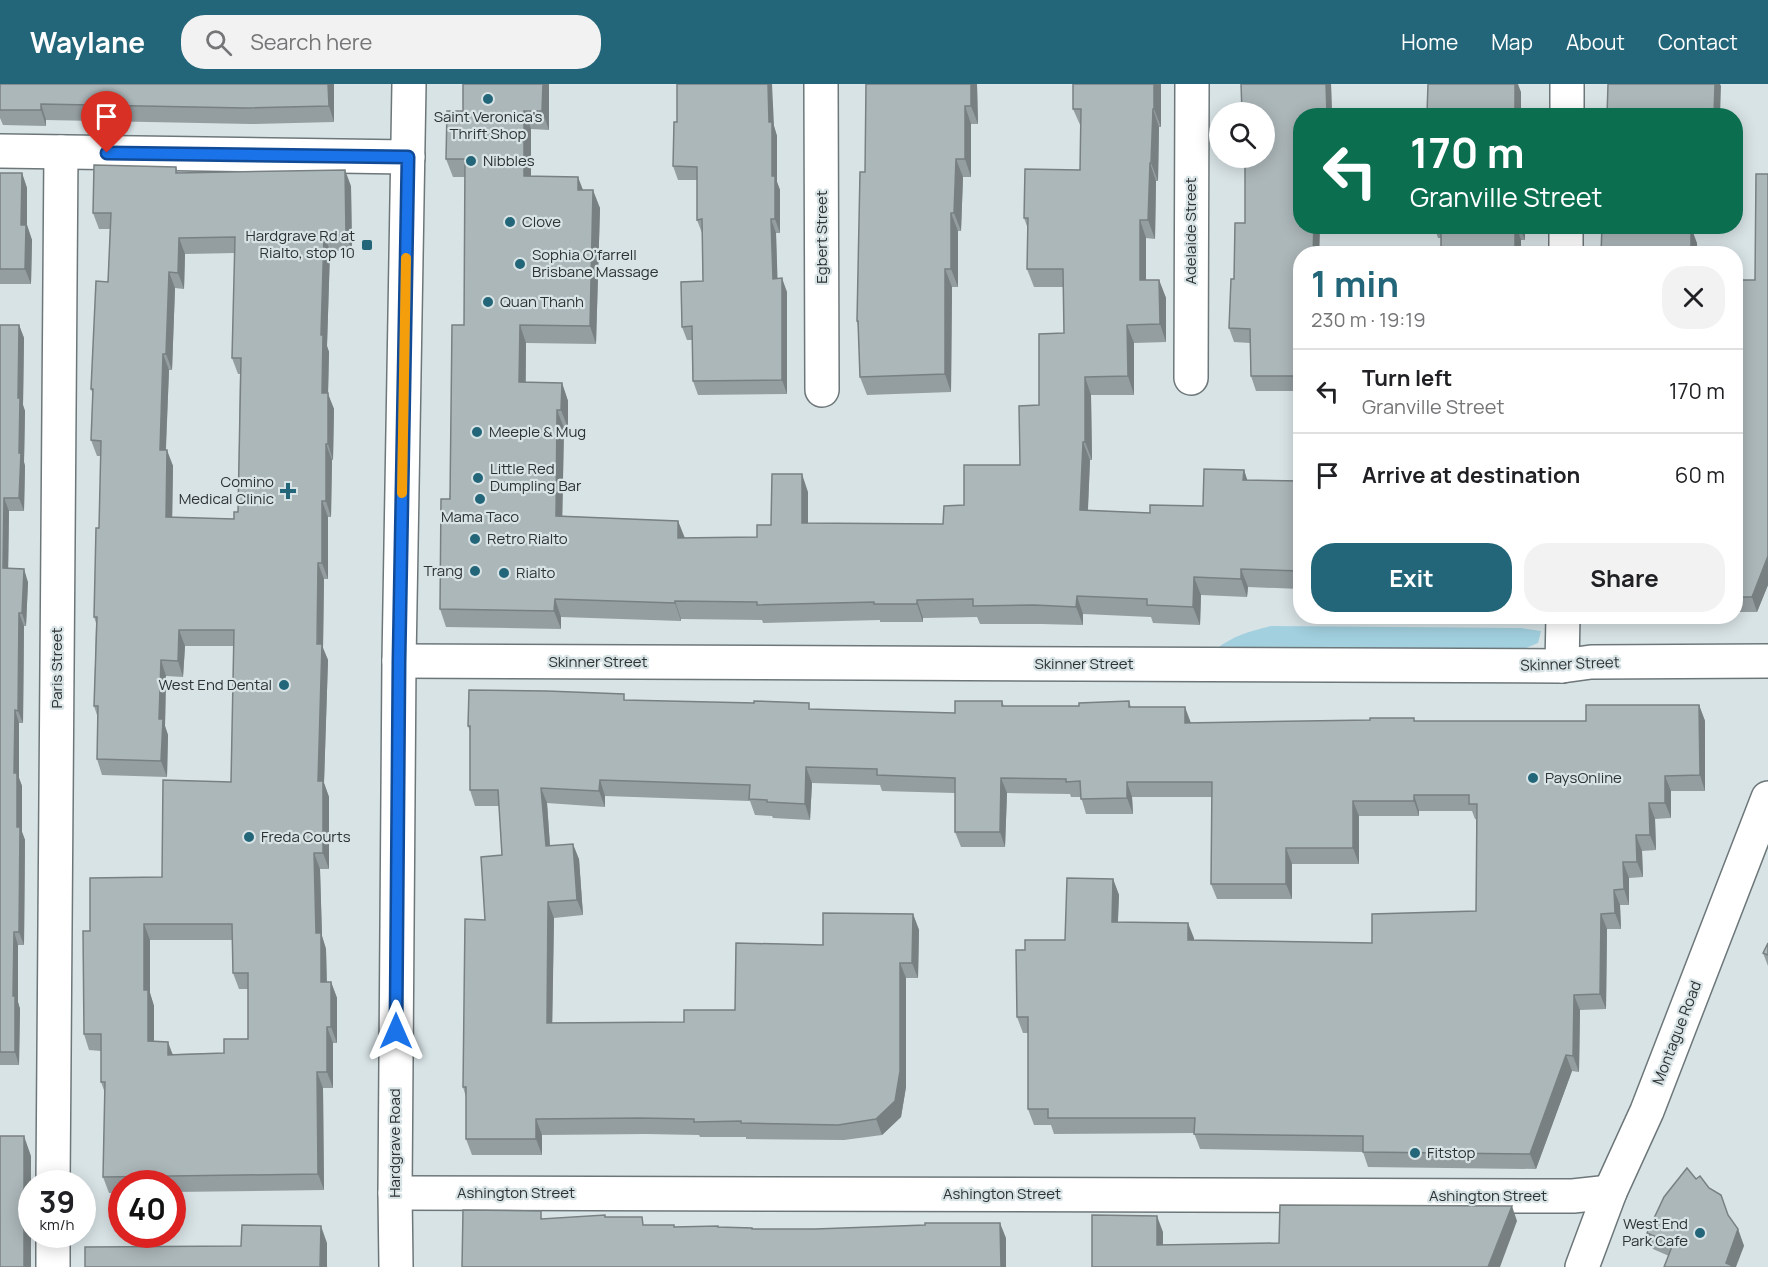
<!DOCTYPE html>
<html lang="en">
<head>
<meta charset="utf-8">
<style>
	:root { --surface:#fff; --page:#f2f2f2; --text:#202124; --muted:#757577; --line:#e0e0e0; --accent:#236679 }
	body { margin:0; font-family:Manrope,sans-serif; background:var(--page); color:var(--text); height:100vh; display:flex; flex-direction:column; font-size:22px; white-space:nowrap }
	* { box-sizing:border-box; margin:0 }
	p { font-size:20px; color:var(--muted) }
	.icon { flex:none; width:33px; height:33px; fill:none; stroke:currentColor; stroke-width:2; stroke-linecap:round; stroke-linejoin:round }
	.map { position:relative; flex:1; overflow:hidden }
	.panel { position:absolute; left:1293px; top:162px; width:450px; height:378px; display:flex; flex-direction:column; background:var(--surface); border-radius:24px; box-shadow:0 3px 15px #0003 }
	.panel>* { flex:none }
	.hud { position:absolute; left:1293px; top:24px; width:450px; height:126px; border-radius:24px; box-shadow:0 3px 15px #0003; background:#0b6e4f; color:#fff; overflow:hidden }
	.tools { position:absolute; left:1209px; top:18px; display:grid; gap:12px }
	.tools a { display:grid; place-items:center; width:66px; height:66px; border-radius:50%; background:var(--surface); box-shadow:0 3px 15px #0003; font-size:30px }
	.speed { position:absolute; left:18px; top:1086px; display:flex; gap:12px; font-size:30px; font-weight:700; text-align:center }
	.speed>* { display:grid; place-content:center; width:78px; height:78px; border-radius:50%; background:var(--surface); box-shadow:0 3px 15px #0003; line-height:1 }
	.speed small { font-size:15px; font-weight:400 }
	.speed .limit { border:9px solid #d22; background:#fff; color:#111 }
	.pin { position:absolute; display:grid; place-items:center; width:51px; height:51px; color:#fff; margin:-62px -26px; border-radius:50% 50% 50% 0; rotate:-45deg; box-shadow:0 0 6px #0007 }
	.pin .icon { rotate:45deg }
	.me { position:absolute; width:66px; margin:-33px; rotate:0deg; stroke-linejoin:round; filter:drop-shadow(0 0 4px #0008) }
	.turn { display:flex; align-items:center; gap:21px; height:126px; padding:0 18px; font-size:27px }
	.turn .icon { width:78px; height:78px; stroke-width:2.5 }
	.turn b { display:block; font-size:42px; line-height:51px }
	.round { display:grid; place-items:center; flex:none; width:63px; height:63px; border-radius:24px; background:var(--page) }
	.head { display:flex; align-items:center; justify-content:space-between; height:102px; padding:0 18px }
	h1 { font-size:36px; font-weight:700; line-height:45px; color:var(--accent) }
	.primary-button { display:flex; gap:12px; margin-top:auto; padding:12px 18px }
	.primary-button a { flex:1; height:69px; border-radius:24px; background:var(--accent); color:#fff; font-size:24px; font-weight:700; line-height:69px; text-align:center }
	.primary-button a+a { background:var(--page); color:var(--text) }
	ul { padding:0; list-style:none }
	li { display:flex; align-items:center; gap:18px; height:84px; padding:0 18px; border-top:2px solid var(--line) }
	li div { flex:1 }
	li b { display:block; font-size:22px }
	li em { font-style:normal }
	header { display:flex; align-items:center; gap:36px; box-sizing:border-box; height:84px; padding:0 30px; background:var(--accent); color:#fff }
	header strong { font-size:28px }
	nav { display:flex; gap:33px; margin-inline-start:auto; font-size:21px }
	.search { width:420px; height:54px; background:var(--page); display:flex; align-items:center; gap:15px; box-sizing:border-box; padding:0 21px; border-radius:24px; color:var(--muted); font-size:22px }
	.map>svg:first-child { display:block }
	.green { fill:#a2d0df }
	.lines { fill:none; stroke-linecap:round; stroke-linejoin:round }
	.street-casing { stroke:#6d777a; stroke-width:36 }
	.secondary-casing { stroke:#6d777a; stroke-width:36 }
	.street { stroke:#fff; stroke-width:33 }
	.secondary { stroke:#fff; stroke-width:33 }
	.wall { fill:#949da0; fill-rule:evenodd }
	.shaded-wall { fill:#788082 }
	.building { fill:#acb7ba; stroke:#788082; stroke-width:1.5; fill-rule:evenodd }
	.route-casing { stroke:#114b97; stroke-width:15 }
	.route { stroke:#1a73e8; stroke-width:10 }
	.slow { stroke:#f59e0b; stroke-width:10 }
	.poi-dot { fill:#236679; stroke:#d8e3e6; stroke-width:2 }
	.labels { text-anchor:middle; stroke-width:4.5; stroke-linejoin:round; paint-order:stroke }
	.poi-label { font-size:15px; fill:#2d3233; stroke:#d8e3e6; text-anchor:start }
	.street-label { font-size:15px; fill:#2d3233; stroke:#d8e3e6 }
</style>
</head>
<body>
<header>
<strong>Waylane</strong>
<div class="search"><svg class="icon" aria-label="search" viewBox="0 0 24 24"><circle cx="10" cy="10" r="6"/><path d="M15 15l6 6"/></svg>Search here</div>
<nav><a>Home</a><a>Map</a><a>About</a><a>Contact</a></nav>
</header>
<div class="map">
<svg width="1768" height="1183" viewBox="0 0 1768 1183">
	<rect width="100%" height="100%" fill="#d8e3e6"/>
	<path class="green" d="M1271 542 1521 544 1541 547 1538 559 1526 564 1509 566 1216 565C1233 552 1250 547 1271 542Z"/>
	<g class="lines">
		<defs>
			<g id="street">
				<polyline points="821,0 822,306"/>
				<polyline points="1567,32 1567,0"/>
				<polyline points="0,67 408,73"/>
				<polyline points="1566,170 1566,142"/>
				<polyline points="1191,294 1192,0"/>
				<polyline points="399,577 1562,582 1591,578 1768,577"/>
				<polyline points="1562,582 1563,532"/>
				<polyline points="53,1100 61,68"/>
				<polyline points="395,1109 1573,1112 1610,1108"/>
				<polyline points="53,1183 53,1150"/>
			</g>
			<g id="secondary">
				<polyline points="396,1183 395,1109 399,577 409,0"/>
				<polyline points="1582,1183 1610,1108 1647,1027 1768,714"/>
			</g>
		</defs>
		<use href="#street" class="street-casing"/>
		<use href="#secondary" class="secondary-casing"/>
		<use href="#street" class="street"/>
		<use href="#secondary" class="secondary"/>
	</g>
	<g class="wall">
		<polygon points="0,0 334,0 334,38 251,40 46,36 46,42 3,41 0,34"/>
		<polygon points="463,0 549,0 549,46 531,45 531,92 583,106 600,124 596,260 526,259 526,298 562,299 568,317 568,344 564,344 562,432 678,437 685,454 757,453 808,408 808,440 943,440 964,421 1020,381 1039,321 1064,249 1063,203 1034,203 1027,185 1028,145 1024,134 1080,86 1081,43 1073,25 1161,0 1161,43 1159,43 1158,97 1156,97 1155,155 1146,154 1146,196 1159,196 1166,214 1166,258 1134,259 1134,311 1091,311 1092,376 1090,376 1088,426 1150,429 1203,422 1244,386 1247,396 1300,397 1300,505 1248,503 1247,513 1201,511 1200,541 1153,539 1151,533 1083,530 1083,541 1041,540 980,540 977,533 923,534 923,538 880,538 880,536 763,539 762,536 681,535 681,537 561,533 561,545 446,543 440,525 464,241 465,93 453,93 446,75 463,27"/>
		<polygon points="977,0 978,40 971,40 971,93 963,93 961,147 958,147 958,203 952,203 951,308 867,311 860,293 858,242 857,237 865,88"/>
		<polygon points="1241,0 1331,0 1332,32 1300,32 1300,142 1320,142 1319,170 1300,170 1300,307 1256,307 1251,292 1250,259 1234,258 1229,244 1231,195 1234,195 1235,139 1245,139 1245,74 1264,74 1264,28 1242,28"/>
		<polygon points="774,42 777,52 777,98 780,106 780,149 776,149 777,195 787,208 787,310 698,311 693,297 692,256 687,256 682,243 703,197 702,149 697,136 697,96 678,96 673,82"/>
		<path d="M176 83 178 89 351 102 352 167H330L327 262 329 268 328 310 334 325 333 376H332L331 433H328V495H324L323 564 328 576 324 699 329 713V785H320L322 852 326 865 327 898H331L337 914V959H333V1004H323L324 1106 172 1108V1100H122V1109H109L103 1093 105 1009 101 998V967L89 966 84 950 90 847 162 793 231 698 234 562H185L183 593 166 592 165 642 168 651 167 693 102 691 97 675V631L94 622 96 539 94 533 99 444 101 372H97L91 356 93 311 91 305 108 198 110 145H99L93 129ZM235 169 232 274 238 290H240L238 428 234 435 172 433 173 382 166 366 169 286H172L175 204 184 205 185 170ZM150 856H233V889L239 905H248V955L224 969 173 970 154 958V922L150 909Z"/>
		<polygon points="0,89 22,89 27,104 27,141 32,156 31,200 0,200"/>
		<polygon points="1768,90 1768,501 1757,528 1736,528 1736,196 1755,196"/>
		<polygon points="1434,142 1525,142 1525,156 1521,156 1521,170 1441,170 1441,154 1438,154"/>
		<polygon points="0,241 19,241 24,254 23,321 25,327 24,378 25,382 24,427 9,427 8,484 28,498 26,542 24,542 23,639 19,639 19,694 22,702 22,748 25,756 24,861 18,861 18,918 20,925 19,981 0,981"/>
		<polygon points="626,616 812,625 955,629 1002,617 1004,622 1079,622 1129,617 1131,623 1191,639 1586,637 1699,621 1705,637 1705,707 1671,707 1671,734 1655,735 1656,766 1642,767 1643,793 1629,794 1629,821 1620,821 1621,845 1607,845 1606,925 1580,926 1579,988 1572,987 1536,1085 1368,1083 1363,1068 1200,1065 1194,1049 1054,1050 1051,1041 1034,1041 1028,1025 1028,949 1023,949 1017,933 1025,866 1065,856 1113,795 1119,811 1118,838 1194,854 1194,856 1372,859 1476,827 1476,735 1475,735 1472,727 1419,727 1419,732 1359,732 1359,780 1292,780 1292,815 1217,815 1211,800 1212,713 1132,713 1133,730 1086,730 1081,713 1071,713 1070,710 1007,709 1005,763 961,763 955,748 955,709 882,707 880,701 812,699 810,736 773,734 772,732 755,731 750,717 605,712 605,723 547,719 550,761 579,775 583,831 554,834 552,939 684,938 735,926 823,861 913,830 919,846 918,894 906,894 906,1003 901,1033 882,1051 844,1056 746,1055 746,1053 700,1053 699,1051 646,1050 542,1051 542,1071 472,1071 466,1055 466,1013 463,1003 485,836 502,771 499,722 475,722 470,706 470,647 468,642"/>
		<polygon points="1768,859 1768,882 1763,869"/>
		<polygon points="1696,1095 1728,1131 1738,1145 1744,1162 1669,1172 1653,1165 1647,1149"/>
	</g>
	<g class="shaded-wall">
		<polygon points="328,0 334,0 334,38 329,22"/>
		<polygon points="543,0 549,0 549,46 542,27"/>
		<polygon points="768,0 772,0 774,42 777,52 777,98 780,106 780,149 775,135 769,38"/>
		<polygon points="971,0 977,0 978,40 971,22"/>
		<polygon points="1154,0 1161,0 1161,43 1154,25"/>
		<polygon points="1326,0 1331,0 1332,32 1328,32 1327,30"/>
		<polygon points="1515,0 1518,0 1521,8 1521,32 1515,32"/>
		<polygon points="1715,0 1720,0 1721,2 1720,32 1714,32"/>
		<polygon points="41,20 46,36 46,42 41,26"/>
		<polygon points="965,22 971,40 971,93 965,75"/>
		<polygon points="1153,25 1159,43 1158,97 1151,79"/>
		<polygon points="524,27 531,45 531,110 524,92"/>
		<polygon points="956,75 963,93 961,147 954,129"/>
		<polygon points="1150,79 1156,97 1155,155 1148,136"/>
		<polygon points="345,86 351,102 352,167 346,151"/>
		<polygon points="22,89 27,104 27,141 32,156 31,200 25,185 21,141"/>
		<polygon points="578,93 585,111 578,106"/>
		<polygon points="593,106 600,124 596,260 590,242"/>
		<polygon points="951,129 958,147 958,203 951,185"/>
		<polygon points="771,135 776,149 778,208 773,195"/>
		<polygon points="1140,136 1146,154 1146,214 1140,196"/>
		<polygon points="1314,142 1320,142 1319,170 1313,170"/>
		<polygon points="1515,142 1516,142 1521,156 1521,170 1515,170"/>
		<polygon points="1520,142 1525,142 1525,156"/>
		<polygon points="1691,143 1697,159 1697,170 1691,170"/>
		<polygon points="324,151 330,167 327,262 329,268 328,310 334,325 333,376 328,360 322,309 321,251"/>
		<polygon points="179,154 185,170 184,205 178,189"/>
		<polygon points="945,185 952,203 951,308 945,290"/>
		<polygon points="169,188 175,204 172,286 166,270"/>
		<polygon points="782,194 787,208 787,310 782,296"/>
		<polygon points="1159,196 1166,214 1166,258 1160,240"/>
		<polygon points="19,241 24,254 23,321 25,327 24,378 25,382 24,427 19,414 18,314"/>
		<polygon points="520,241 526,259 525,316 519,298"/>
		<polygon points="1127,241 1134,259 1134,311 1128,292"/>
		<polygon points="163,270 169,286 165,382 160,366"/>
		<polygon points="1085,293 1091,311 1092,376 1085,358"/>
		<polygon points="562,299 568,317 568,344 561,326"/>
		<polygon points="557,326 564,344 562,450 556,432"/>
		<polygon points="1083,358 1090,376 1087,444 1080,426"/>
		<polygon points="326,360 332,376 331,433 326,417"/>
		<polygon points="167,366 173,382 172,449 166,433"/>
		<polygon points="1244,386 1250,404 1243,396"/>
		<polygon points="802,390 808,408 808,458 802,439"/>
		<polygon points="4,414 9,427 8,497 3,484"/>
		<polygon points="322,417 328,433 328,495 322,479"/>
		<polygon points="678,437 685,455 678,454"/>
		<polygon points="1768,472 1768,501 1757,528 1752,513"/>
		<polygon points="318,479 324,495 323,564 328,576 324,699 329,713 329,785 323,769 318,697"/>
		<polygon points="24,485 28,498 26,542 22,529"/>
		<polygon points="1241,485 1248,503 1247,513 1241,495"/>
		<polygon points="1194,493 1201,511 1200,541 1193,523"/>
		<polygon points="1077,512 1083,530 1083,541 1076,523"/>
		<polygon points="555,515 561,533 561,545 554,527"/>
		<polygon points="917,516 923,534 923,538 917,520"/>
		<polygon points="675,517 681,535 681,537 675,519"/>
		<polygon points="19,529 24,542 23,639 18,627"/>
		<polygon points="179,546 185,562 183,593 178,577"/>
		<polygon points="161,576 166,592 165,642 168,651 167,693 161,677 159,635"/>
		<polygon points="1699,621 1705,637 1705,707 1700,691"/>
		<polygon points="1185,623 1191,639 1185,639"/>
		<polygon points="15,626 19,639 19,694 22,702 22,748 25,756 24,861 19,848 17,743 14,689"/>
		<polygon points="806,683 812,699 810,736 805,720"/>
		<polygon points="1665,692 1671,707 1671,734 1665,719"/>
		<polygon points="1001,694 1007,709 1005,763 1000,748"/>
		<polygon points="600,696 605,712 605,723 599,707"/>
		<polygon points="1127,698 1132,713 1133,730 1127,714"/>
		<polygon points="541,704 547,719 551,777 546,762"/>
		<polygon points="1414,711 1419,727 1419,732 1414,717"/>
		<polygon points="1353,717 1359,732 1359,780 1353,764"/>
		<polygon points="1649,719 1655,735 1656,766 1650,751"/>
		<polygon points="1636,751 1642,767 1643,793 1637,778"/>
		<polygon points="573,760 579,775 583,831 577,816"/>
		<polygon points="1286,764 1292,780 1292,815 1286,800"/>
		<polygon points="314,769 320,785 322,852 326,865 327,914 321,898 316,849"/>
		<polygon points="1623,778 1629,794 1629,821 1624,805"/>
		<polygon points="1113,795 1119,811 1117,853 1112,838"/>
		<polygon points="1614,806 1620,821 1621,845 1615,829"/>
		<polygon points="548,818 554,834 552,955 547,939"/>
		<polygon points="913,830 919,846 918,894 912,879"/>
		<polygon points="1601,830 1607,845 1606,925 1600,910"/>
		<polygon points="1188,839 1194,854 1194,871 1188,856"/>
		<polygon points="144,840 150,856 150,909 154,922 154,974 148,957 144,906"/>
		<polygon points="14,848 18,861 18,918 20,925 19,981 15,968 13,912"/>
		<polygon points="900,879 906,894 906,1003 901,1033 882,1051 876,1035"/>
		<polygon points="331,898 337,914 337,959 331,943"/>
		<polygon points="1574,911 1580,926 1579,988 1573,972"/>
		<polygon points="327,943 333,959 333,1004 327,988"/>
		<polygon points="168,958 174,974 168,971"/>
		<polygon points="1566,971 1572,987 1536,1085 1530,1070"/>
		<polygon points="317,988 323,1004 324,1106 318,1090"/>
		<polygon points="536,1035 542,1051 542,1071 536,1055"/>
		<polygon points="24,1052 31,1072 31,1183 24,1183"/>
		<polygon points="1512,1122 1517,1137 1500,1183 1488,1183"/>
		<polygon points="1157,1132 1163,1148 1163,1176 1157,1161"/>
		<polygon points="1000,1139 1006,1154 1006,1183 1001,1183"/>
		<polygon points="321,1142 327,1159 327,1183 320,1183"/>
		<polygon points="1738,1145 1744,1162 1736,1183 1727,1183 1726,1179"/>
	</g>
	<g class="building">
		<polygon points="0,0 328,0 329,22 245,24 41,20 41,26 0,26"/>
		<polygon points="463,0 543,0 542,27 524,27 524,92 578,93 578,106 593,106 590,242 520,241 519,298 562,299 561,326 557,326 556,432 678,437 678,454 757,453 757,441 771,441 772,390 802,390 802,439 943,440 944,422 964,421 964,381 1020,381 1019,322 1039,321 1039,250 1064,249 1063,185 1027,185 1028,134 1024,134 1025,85 1080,86 1081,25 1073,25 1073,0 1154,0 1154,25 1153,25 1151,79 1150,79 1148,136 1140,136 1140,196 1159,196 1160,240 1127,241 1128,292 1085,293 1085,358 1083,358 1080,426 1150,429 1150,421 1203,422 1204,385 1244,386 1243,396 1300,397 1300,487 1241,485 1241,495 1194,493 1193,523 1147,521 1147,515 1077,512 1076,523 1034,521 973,522 973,515 917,516 917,520 874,520 874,518 757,521 757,518 675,517 675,519 555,515 554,527 440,525 441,415 450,415 452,241 464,241 465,75 446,75 447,27 463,27"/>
		<polygon points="677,0 768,0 769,38 772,38 772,92 775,92 775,135 771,135 773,195 782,194 782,296 693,297 692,242 682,243 681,198 703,197 702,135 697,136 697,83 673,82 674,38 677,38"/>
		<polygon points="866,0 971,0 971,22 965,22 965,75 956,75 954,129 951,129 951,185 945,185 945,290 860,293 858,237 857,237 860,88 865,88"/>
		<polygon points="1241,0 1326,0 1327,30 1323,30 1323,32 1300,32 1300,142 1314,142 1313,170 1300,170 1300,292 1251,292 1250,245 1229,244 1231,195 1234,195 1235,139 1245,139 1245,74 1264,74 1264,28 1242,28"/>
		<polygon points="1428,0 1515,0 1515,32 1444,32 1444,30 1427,30"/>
		<polygon points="1608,0 1715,0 1714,32 1607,32"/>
		<path d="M94 81 176 83V89L345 86 346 151H324L321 251H323L322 309H328V360H326V417H322V479H318L317 560H322L318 697H323V769H314L316 849H321V898H331V943H327V988H317L318 1090 103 1093 105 998H101V950H84L83 847H90V794L162 793 163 696 231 698 234 546H179L178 577 161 576 159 635H163L161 677 97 675 98 622H94L97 533H94L96 444H99L101 357 91 356 93 305H91L96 197 108 198 111 129H93ZM235 153 232 274H241L238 428H234V435L166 433 167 366H160L163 270H166L169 188 178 189 179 154ZM144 840H232L233 889H248V955H224V969L168 971V958L148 957V906H144Z"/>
		<polygon points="0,89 22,89 21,141 26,141 25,185 0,185"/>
		<polygon points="1756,90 1768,90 1768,472 1752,513 1736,513 1736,196 1755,196"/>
		<rect x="1441" y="142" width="74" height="28"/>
		<polygon points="1602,142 1682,142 1682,143 1691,143 1691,170 1601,170"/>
		<polygon points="0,241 19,241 18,314 20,314 19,369 21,369 19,414 4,414 3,484 24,485 22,529 19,529 18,627 15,626 14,689 17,689 17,743 20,743 19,848 14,848 13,912 15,912 15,968 0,968"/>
		<polygon points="469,606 547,607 624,610 624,616 754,619 754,617 809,619 809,625 955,629 955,617 1002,617 1002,622 1079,622 1079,619 1129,617 1129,623 1185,623 1185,639 1370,636 1370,634 1414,634 1414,637 1586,637 1586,621 1699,621 1700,691 1665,692 1665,719 1649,719 1650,751 1636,751 1637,778 1623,778 1624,805 1614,806 1615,829 1601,830 1600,910 1574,911 1573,972 1566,971 1530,1070 1363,1068 1363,1052 1194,1050 1195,1034 1048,1034 1048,1025 1028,1025 1028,933 1017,933 1016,866 1025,866 1025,856 1065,856 1067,794 1113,795 1112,838 1188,839 1188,856 1372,859 1372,830 1476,827 1477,720 1469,720 1469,711 1414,711 1414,717 1353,717 1353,764 1286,764 1286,800 1211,800 1212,698 1127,698 1127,714 1081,715 1080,697 1066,698 1066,695 1001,694 1000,748 955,748 955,694 877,691 877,685 806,683 805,720 767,718 767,716 749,715 750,701 600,696 599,707 541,704 546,762 573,760 577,816 548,818 547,939 684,938 684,926 735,926 736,859 823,861 823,829 913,830 912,879 900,879 900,987 895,1017 876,1035 838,1041 741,1039 741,1037 694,1038 694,1035 640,1034 536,1035 536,1055 466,1055 466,1003 463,1003 465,835 485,836 481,773 502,771 498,706 470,706 470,642 468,642"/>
		<polygon points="1768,859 1768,871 1763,869"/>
		<rect x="0" y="1052" width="24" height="131"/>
		<polygon points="1687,1084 1696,1095 1700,1092 1709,1104 1721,1111 1728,1131 1738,1145 1726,1179 1735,1183 1664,1183 1673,1160 1647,1149 1664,1113"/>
		<polygon points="1280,1121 1512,1122 1488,1183 1092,1183 1092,1131 1157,1132 1157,1161 1279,1159"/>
		<polygon points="463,1126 541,1127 541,1135 605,1131 605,1133 642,1133 643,1141 674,1141 674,1143 718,1142 718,1143 752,1144 752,1145 815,1145 925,1141 925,1139 1000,1139 1001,1183 462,1183"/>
		<polygon points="242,1141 321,1142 320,1183 85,1183 85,1163 241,1162"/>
	</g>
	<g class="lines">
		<defs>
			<polyline id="route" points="107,69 408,73 399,577 396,947"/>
		</defs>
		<use href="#route" class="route-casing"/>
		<use href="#route" class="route"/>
		<polyline class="slow" points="402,409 406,174"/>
	</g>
	<g class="poi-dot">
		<circle cx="488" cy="15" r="6"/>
		<circle cx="471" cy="77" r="6"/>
		<circle cx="510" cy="138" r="6"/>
		<rect x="361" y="155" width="12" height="12" rx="3"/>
		<circle cx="520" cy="180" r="6"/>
		<circle cx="488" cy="218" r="6"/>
		<circle cx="477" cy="348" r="6"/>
		<circle cx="478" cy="394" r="6"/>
		<path d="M285 398h6v6h6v6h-6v6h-6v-6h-6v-6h6z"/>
		<circle cx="480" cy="415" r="6"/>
		<circle cx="475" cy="455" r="6"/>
		<circle cx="475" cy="487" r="6"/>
		<circle cx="504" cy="489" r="6"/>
		<circle cx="284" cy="601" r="6"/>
		<circle cx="1533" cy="694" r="6"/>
		<circle cx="249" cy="753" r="6"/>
		<circle cx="1415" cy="1069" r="6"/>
		<circle cx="1700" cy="1149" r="6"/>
	</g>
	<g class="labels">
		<g class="poi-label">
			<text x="488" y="38" text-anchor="middle">Saint Veronica's<tspan x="488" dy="17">Thrift Shop</tspan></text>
			<text x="483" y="82">Nibbles</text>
			<text x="522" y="143">Clove</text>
			<text x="355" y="157" text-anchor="end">Hardgrave Rd at<tspan x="355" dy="17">Rialto, stop 10</tspan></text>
			<text x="532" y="176">Sophia O’farrell<tspan x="532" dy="17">Brisbane Massage</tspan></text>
			<text x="500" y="223">Quan Thanh</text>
			<text x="489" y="353">Meeple &amp; Mug</text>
			<text x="490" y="390">Little Red<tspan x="490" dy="17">Dumpling Bar</tspan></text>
			<text x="274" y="403" text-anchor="end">Comino<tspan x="274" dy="17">Medical Clinic</tspan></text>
			<text x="480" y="438" text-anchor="middle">Mama Taco</text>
			<text x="487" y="460">Retro Rialto</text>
			<text x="463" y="492" text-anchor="end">Trang</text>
			<text x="516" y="494">Rialto</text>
			<text x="272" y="606" text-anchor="end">West End Dental</text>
			<text x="1545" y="699">PaysOnline</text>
			<text x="261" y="758">Freda Courts</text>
			<text x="1427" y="1074">Fitstop</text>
			<text x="1688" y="1145" text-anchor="end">West End<tspan x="1688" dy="17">Park Cafe</tspan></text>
		</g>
		<g class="street-label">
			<text transform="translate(1191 147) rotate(-90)" y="5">Adelaide Street</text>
			<text transform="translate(822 153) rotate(-90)" y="5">Egbert Street</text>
			<text x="598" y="583">Skinner Street</text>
			<text x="1084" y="585">Skinner Street</text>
			<text transform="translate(1570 580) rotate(-2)" y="5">Skinner Street</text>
			<text transform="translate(57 584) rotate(-90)" y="5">Paris Street</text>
			<text transform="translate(1677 949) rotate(-69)" y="5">Montague Road</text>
			<text transform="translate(395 1059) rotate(-90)" y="5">Hardgrave Road</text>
			<text x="516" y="1114">Ashington Street</text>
			<text x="1002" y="1115">Ashington Street</text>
			<text x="1488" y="1117">Ashington Street</text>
		</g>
	</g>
</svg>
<div class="tools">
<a><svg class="icon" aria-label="search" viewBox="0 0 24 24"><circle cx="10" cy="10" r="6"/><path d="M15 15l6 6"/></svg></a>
</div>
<div class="speed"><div>39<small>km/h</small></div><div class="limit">40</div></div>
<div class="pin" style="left:107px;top:69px;background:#d93025"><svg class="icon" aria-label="arrive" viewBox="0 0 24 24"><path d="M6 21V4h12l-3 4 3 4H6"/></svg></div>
<svg class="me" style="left:396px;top:947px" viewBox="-20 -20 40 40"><path d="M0-17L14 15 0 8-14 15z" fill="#1a73e8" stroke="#fff" stroke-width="4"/></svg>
<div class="hud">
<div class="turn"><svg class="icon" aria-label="left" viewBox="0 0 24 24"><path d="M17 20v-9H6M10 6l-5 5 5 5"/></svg><div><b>170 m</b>Granville Street</div></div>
</div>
<section class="panel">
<div class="head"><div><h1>1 min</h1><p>230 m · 19:19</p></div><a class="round"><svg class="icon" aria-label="close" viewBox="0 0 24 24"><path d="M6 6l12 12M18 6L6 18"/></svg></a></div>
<ul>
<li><svg class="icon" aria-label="left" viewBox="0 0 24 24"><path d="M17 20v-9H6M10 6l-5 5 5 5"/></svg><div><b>Turn left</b><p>Granville Street</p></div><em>170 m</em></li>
<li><svg class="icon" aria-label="arrive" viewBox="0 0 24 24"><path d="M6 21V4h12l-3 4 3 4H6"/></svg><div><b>Arrive at destination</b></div><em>60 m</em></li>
</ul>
<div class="primary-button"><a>Exit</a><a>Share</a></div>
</section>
</div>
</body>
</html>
